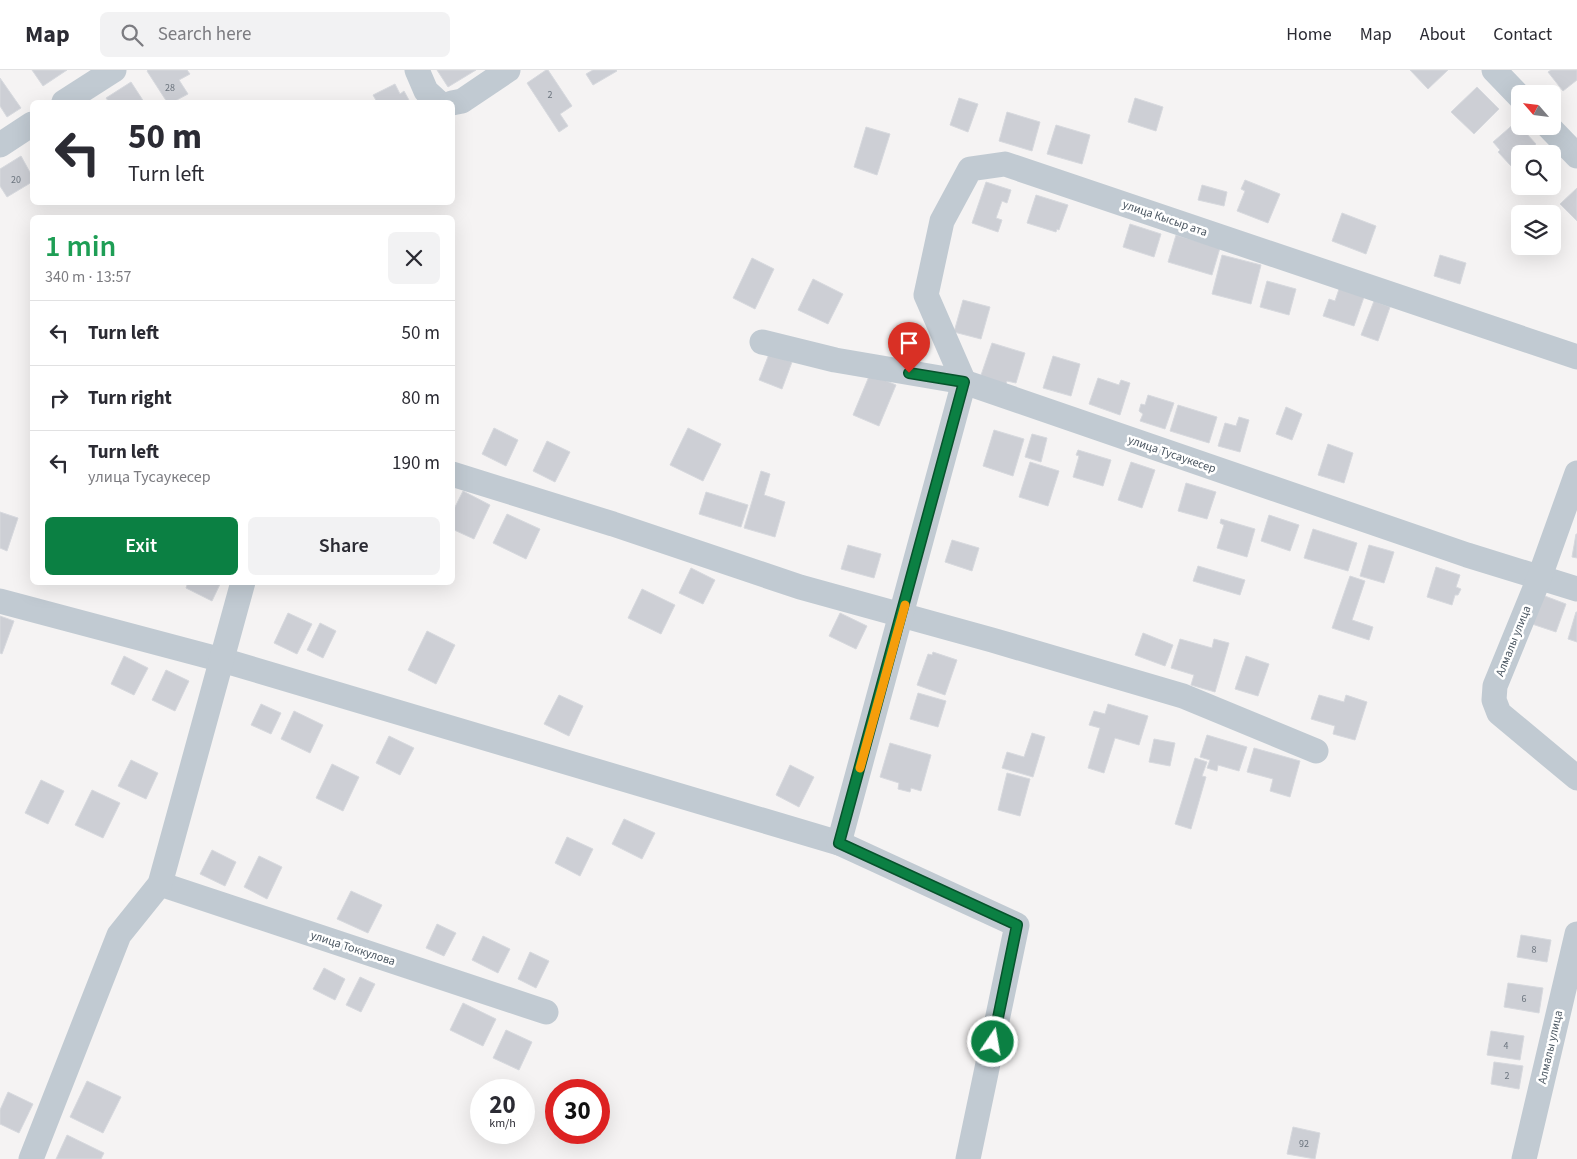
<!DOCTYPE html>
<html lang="en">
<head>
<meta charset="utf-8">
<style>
	:root { --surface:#fff; --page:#f2f2f3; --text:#2b2b33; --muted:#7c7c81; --line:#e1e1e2; --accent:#0b8043 }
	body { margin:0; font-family:"Source Sans 3",sans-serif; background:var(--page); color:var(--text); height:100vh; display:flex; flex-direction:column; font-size:19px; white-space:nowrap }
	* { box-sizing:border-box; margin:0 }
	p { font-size:16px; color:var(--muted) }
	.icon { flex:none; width:28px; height:28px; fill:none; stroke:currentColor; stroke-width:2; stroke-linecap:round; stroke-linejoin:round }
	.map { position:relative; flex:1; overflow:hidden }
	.side { position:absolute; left:30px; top:145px; width:425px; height:370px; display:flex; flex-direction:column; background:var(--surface); border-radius:8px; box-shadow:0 5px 20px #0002 }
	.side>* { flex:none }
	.guide { position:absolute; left:30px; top:30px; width:425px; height:105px; border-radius:8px; box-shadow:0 5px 20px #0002; background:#fff; color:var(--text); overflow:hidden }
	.needle { width:32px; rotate:298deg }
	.fabs { position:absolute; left:1511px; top:15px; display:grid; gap:10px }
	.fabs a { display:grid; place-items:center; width:50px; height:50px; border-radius:8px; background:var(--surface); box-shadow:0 5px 20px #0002; font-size:25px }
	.speed { position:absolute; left:470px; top:1009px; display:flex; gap:10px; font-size:25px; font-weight:700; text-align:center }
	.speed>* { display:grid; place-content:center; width:65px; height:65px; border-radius:50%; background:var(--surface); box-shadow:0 5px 20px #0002; line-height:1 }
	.speed small { font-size:12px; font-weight:400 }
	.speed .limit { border:8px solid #d22; background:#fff; color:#111 }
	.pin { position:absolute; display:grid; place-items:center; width:42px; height:42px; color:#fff; margin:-51px -21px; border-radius:50% 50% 50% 0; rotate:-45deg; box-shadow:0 0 5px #0007 }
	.pin .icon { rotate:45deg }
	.me { position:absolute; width:55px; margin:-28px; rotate:12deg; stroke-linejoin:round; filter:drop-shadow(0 0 4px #0008) }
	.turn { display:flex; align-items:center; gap:18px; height:105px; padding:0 15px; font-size:22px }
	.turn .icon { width:65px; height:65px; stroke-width:2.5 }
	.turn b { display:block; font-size:35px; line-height:42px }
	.round { display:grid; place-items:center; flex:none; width:52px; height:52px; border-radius:8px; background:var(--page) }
	.headline { display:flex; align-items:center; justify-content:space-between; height:85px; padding:0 15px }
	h1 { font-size:30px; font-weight:600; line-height:38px; color:#1e9e55 }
	.button { display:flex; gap:10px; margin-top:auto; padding:10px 15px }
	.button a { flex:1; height:58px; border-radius:8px; background:var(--accent); color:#fff; font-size:20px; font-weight:600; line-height:58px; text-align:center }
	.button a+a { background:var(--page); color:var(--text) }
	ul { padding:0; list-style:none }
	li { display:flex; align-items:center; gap:15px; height:65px; padding:0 15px; border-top:1px solid var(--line) }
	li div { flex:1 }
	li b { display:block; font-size:19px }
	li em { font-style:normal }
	header { display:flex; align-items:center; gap:30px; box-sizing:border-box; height:70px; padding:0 25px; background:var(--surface); border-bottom:1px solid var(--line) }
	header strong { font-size:24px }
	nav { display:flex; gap:28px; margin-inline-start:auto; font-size:18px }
	.search { width:350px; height:45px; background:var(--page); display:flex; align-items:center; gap:12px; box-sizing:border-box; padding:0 18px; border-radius:8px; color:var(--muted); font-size:19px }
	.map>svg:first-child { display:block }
	.building { fill:#cdcfd5; stroke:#d7d9de }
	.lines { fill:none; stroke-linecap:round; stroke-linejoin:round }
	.minor { stroke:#c1cad2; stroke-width:25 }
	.route-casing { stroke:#07532c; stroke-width:12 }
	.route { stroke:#0b8043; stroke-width:9 }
	.slow { stroke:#f59e0b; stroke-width:9 }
	.labels { text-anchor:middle; stroke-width:5; stroke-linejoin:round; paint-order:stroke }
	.number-label { font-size:10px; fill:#6b747e }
	.street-label { font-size:12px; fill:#4a5661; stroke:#fff }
</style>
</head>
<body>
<header>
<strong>Map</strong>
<div class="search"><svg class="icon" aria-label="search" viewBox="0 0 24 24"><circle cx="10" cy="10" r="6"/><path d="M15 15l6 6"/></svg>Search here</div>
<nav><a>Home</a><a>Map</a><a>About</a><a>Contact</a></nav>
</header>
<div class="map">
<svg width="1577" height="1089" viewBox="0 0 1577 1089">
	<rect width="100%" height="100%" fill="#f5f3f3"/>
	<g class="building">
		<polygon points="32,0 67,0 43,16"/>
		<polygon points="148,0 187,0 190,4 179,10 188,24 173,32 167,32 147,1"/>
		<polygon points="437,0 476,0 448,17"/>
		<polygon points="546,0 548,0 572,36 560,44 568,56 559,62 527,13"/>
		<polygon points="593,0 616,0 617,1 593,15 586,4"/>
		<polygon points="1410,0 1448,0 1428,19"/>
		<polygon points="1551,0 1577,0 1577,10 1563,21 1548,2"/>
		<polygon points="0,8 21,38 7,47 0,36"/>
		<polygon points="131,12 144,32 109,32 106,28"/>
		<polygon points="395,14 400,24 404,21 410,32 377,32 373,25"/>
		<polygon points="1477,17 1499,39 1474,64 1451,42"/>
		<polygon points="959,28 978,34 968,62 950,55"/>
		<polygon points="1135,28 1163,37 1156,61 1128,52"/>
		<polygon points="1007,42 1040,52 1032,81 999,71"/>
		<polygon points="1516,52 1536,74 1525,84 1520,84 1520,88 1511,96 1498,82 1500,80 1493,72"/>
		<polygon points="1056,55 1090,65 1082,94 1047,84"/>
		<polygon points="866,57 890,64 877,105 854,97"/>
		<polygon points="1540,75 1549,84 1532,84"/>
		<polygon points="21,86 32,106 32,112 7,127 0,116 0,99"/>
		<polygon points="1245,110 1280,124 1268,153 1237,141 1245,121 1241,119"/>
		<polygon points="986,112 1011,120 1007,133 1002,131 996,148 1002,150 998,162 972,153"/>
		<polygon points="1202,115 1227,122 1224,136 1198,130"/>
		<polygon points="1577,118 1577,151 1560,134"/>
		<polygon points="1036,125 1068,135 1059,160 1057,159 1056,162 1027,153"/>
		<polygon points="1342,143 1376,156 1366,184 1332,171"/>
		<polygon points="1130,154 1161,164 1154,187 1123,177"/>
		<polygon points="1176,165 1220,178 1212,205 1168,192"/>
		<polygon points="1222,185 1261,195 1251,234 1212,224"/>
		<polygon points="1440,185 1466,193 1460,214 1434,206"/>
		<polygon points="752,188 774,199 755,239 733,228"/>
		<polygon points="813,209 843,224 828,254 798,240"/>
		<polygon points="1267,211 1296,219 1289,245 1260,237"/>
		<polygon points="1339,219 1364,227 1354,256 1323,246 1329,229 1335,231"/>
		<polygon points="963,230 990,237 981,269 954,262"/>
		<polygon points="1374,231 1390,237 1378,271 1361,265"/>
		<polygon points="992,273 1025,283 1016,313 1007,311 1004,319 979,311"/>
		<polygon points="769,284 792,292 782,319 759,310"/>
		<polygon points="1053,286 1080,294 1071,326 1043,318"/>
		<polygon points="870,304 896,315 879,356 853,345"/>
		<polygon points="1098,308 1119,315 1121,310 1130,313 1120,345 1089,334"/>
		<polygon points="1148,325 1174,333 1165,359 1140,351 1143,344 1139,341 1141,334 1145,335"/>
		<polygon points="1178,335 1217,347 1209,373 1170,361"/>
		<polygon points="1286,337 1302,344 1292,370 1276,364"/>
		<polygon points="1239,347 1249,350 1240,382 1218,376 1225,353 1236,356"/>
		<polygon points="494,358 518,370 506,396 482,384"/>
		<polygon points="688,358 721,374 703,411 670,395"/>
		<polygon points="994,360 1024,369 1013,406 983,396"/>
		<polygon points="1032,364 1047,368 1041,392 1025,387"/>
		<polygon points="547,371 570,382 555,412 533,401"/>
		<polygon points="1328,374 1353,383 1344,413 1318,405"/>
		<polygon points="1078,380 1111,390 1103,416 1073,407 1079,386 1076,385"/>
		<polygon points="1030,392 1059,401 1048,436 1019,427"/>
		<polygon points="1131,392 1155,400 1142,438 1118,430"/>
		<polygon points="761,401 770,404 764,425 785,432 775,467 744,458"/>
		<polygon points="1186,413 1216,422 1207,449 1178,441"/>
		<polygon points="463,421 490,435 474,469 452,459 452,443"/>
		<polygon points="706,422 748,435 741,457 699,444"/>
		<polygon points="0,442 18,448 7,481 0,478"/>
		<polygon points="507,444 540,459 526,489 493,473"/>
		<polygon points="1269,445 1299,455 1290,481 1261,471"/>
		<polygon points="1221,449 1255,459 1247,487 1217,478 1224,455 1220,453"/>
		<polygon points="1313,459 1357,473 1348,501 1304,488"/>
		<polygon points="1576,464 1577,464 1577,488 1572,487"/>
		<polygon points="952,470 979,478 972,501 945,492"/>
		<polygon points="848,475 881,484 874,508 841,499"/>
		<polygon points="1369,475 1394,482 1384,513 1360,506"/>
		<polygon points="1198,496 1245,510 1240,525 1193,511"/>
		<polygon points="1436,497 1460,505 1456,517 1461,519 1458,525 1455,525 1452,535 1427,527"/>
		<polygon points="691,498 715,510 703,534 679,523"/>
		<polygon points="1350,506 1365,511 1352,550 1373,557 1369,570 1332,558"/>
		<polygon points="188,512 221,512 212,531 186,518"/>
		<polygon points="642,519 675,535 661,564 628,548"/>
		<polygon points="1537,523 1566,534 1556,562 1526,552"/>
		<polygon points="1576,542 1577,542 1577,572 1568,569"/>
		<polygon points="288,543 312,554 297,584 274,573"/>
		<polygon points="840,543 867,556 856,579 829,566"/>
		<polygon points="0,546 14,551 2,584 0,583"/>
		<polygon points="320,553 336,561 323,588 307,580"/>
		<polygon points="427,561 455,575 436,614 408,600"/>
		<polygon points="1143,563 1173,575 1165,596 1135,585"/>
		<polygon points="1180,569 1212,578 1214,569 1229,573 1215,622 1191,615 1194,605 1171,598"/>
		<polygon points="933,582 957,590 945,625 917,615 928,584 932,585"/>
		<polygon points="124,586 148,598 134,625 111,614"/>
		<polygon points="1246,586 1269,594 1258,626 1235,619"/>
		<polygon points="166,600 189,611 175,641 152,630"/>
		<polygon points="918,623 946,631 938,657 910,649"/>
		<polygon points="559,625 583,636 569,666 544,654"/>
		<polygon points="1319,625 1344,632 1346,625 1367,632 1355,670 1333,664 1335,656 1311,649"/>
		<polygon points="261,634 281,643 271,664 251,655"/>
		<polygon points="1108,634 1148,646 1139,675 1115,668 1104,703 1088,698 1100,658 1089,655 1094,641 1105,644"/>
		<polygon points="294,641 323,655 310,683 281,669"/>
		<polygon points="1032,663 1045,667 1033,707 1002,698 1007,682 1024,687"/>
		<polygon points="1207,665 1247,677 1239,701 1218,695 1217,701 1207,698 1210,690 1200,687"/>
		<polygon points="389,666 414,678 400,705 376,693"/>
		<polygon points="1154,669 1175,673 1170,696 1149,692"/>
		<polygon points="890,673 931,685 921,721 911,718 910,722 898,719 899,713 880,707"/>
		<polygon points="1254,678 1300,691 1290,727 1270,721 1273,709 1247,702"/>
		<polygon points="1195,688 1207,692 1202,706 1206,707 1191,759 1175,754"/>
		<polygon points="131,690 158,703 146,729 118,716"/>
		<polygon points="332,694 359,707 343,741 316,728"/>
		<polygon points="790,695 814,707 799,737 776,725"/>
		<polygon points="1007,703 1030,709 1020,746 998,740"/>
		<polygon points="41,710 64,721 48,754 25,743"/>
		<polygon points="92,720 120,733 103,768 75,755"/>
		<polygon points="624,749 655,763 642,789 612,774"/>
		<polygon points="567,767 593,779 580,806 555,793"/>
		<polygon points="212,780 236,792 225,816 200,804"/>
		<polygon points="259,786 282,797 267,829 244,817"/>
		<polygon points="351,821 382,835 368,863 337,849"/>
		<polygon points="437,854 456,863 444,886 426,878"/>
		<polygon points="1521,865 1551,870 1547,892 1517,887"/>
		<polygon points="483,866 510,879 498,903 472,890"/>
		<polygon points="530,882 549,891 536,918 518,909"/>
		<polygon points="324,898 345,909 335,930 313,919"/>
		<polygon points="360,907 375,914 361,942 346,935"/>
		<polygon points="1508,913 1543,918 1539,943 1504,937"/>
		<polygon points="463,933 496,949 483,976 450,960"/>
		<polygon points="506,960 532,972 519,1000 493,988"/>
		<polygon points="1491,961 1524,966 1520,990 1487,985"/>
		<polygon points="1494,992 1523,996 1519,1019 1491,1014"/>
		<polygon points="87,1011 121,1027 103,1063 70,1047"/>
		<polygon points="8,1022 33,1034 19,1063 0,1054 0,1040"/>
		<polygon points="1293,1057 1320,1063 1315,1089 1287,1084"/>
		<polygon points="67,1065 104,1083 101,1089 56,1089"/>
	</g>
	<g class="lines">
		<g class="minor">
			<polyline points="417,0 426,21 438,32"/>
			<polyline points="1494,0 1520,27"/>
			<polyline points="64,32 114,0"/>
			<polyline points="452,33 462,31 508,0"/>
			<polyline points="1548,56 1577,86"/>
			<polyline points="0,75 32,54"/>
			<polyline points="762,272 835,290 964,312 1467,485 1577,519"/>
			<polyline points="1577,403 1540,506 1495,616 1494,630 1499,643 1577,708"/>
			<polyline points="452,404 613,454 800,517 992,570 1183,626 1316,681"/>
			<polyline points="0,531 222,590 839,773"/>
			<polyline points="160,814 546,942"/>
			<polyline points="31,1089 119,865 160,814 243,512"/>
			<polyline points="968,1089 1017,855 839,773 964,312 926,225 942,151 970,99 1005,94 1577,287"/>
			<polyline points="1524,1089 1577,864"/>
		</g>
	</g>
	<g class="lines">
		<defs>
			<polyline id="route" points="909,303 964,312 839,773 1017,855 993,972"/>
		</defs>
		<use href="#route" class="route-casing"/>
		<use href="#route" class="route"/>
		<polyline class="slow" points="860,698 905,535"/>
	</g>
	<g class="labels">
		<g class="number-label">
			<text x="170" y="21">28</text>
			<text x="550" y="28">2</text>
			<text x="16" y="113">20</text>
			<text x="1534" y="883">8</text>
			<text x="1524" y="932">6</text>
			<text x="1506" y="979">4</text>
			<text x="1507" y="1009">2</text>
			<text x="1304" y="1077">92</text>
		</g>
		<g class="street-label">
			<text transform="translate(1165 148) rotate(19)" y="4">улица Кысыр ата</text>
			<text transform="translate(1172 384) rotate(19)" y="4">улица Тусаукесер</text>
			<text transform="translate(1513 571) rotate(-68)" y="4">Алмалы улица</text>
			<text transform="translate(353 878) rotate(18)" y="4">улица Токкулова</text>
			<text transform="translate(1550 977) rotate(-77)" y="4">Алмалы улица</text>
		</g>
	</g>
</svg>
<div class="fabs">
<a><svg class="needle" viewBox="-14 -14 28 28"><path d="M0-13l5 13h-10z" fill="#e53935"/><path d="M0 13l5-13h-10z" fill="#7c7c81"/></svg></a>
<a><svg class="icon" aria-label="search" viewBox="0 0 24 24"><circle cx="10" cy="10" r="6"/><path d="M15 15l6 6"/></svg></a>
<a><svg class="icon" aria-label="layers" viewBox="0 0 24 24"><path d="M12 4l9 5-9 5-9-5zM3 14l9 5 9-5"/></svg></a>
</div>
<div class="speed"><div>20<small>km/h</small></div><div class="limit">30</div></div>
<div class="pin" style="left:909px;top:303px;background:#d93025"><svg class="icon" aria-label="arrive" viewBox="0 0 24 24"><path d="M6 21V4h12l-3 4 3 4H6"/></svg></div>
<svg class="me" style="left:993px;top:972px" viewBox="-20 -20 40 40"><circle r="17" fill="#0b8043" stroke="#fff" stroke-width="3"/><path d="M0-11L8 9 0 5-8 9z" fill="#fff"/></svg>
<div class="guide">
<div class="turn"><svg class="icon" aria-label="left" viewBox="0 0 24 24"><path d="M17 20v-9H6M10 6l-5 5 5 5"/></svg><div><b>50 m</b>Turn left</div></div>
</div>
<section class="side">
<div class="headline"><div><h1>1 min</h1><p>340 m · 13:57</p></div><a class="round"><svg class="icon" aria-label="close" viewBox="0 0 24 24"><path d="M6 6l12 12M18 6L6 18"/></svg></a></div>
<ul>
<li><svg class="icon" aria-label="left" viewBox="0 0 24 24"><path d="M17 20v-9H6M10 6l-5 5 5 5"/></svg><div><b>Turn left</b></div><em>50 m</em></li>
<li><svg class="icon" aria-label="right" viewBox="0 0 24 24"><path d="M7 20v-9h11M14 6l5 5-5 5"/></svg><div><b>Turn right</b></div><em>80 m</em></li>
<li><svg class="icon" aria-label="left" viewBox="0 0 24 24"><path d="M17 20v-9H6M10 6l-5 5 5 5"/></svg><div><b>Turn left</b><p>улица Тусаукесер</p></div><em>190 m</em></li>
</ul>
<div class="button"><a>Exit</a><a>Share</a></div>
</section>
</div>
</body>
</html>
